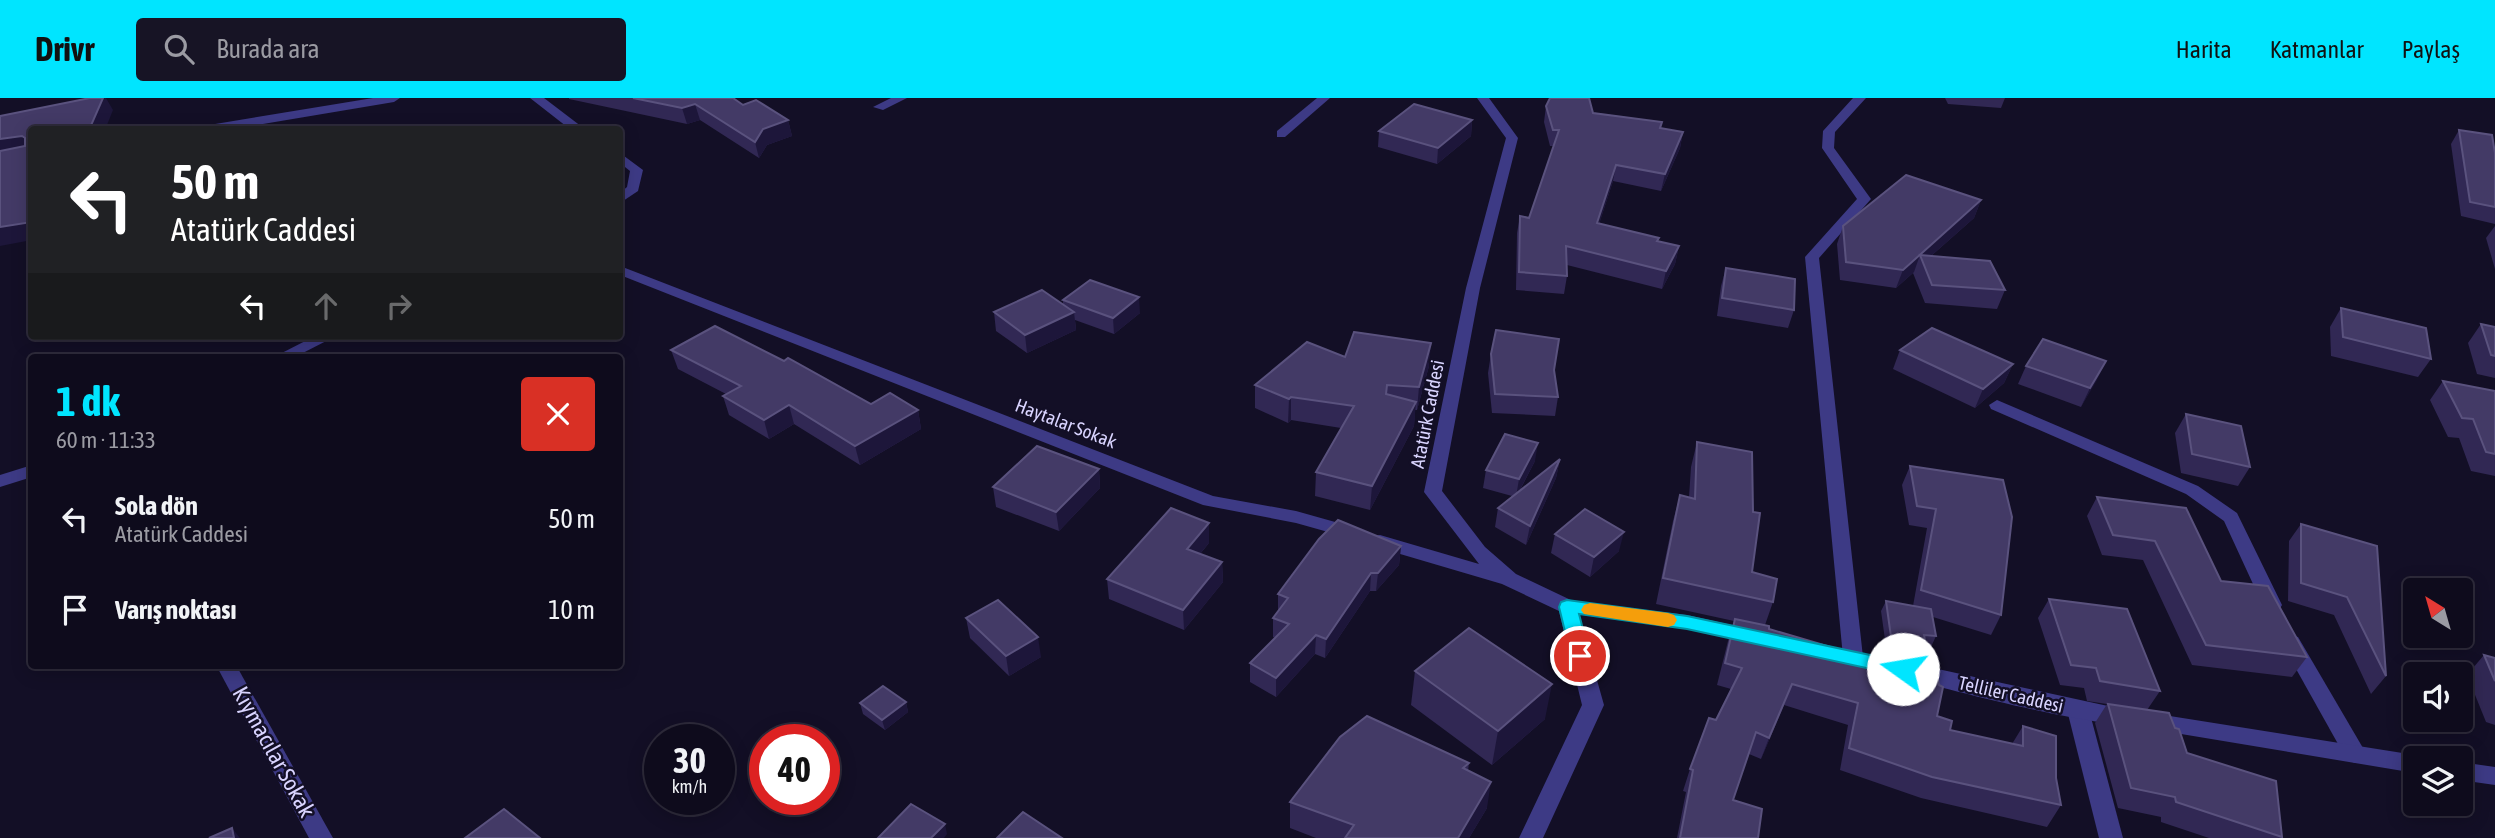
<!DOCTYPE html>
<html lang="tr">
<head>
<meta charset="utf-8">
<style>
	:root { --surface:#0e0b1c; --page:#171425; --text:#f1f3f6; --muted:#9b9ba3; --line:#2e2b3b; --accent:#00e5ff }
	body { margin:0; font-family:"Asap Condensed",sans-serif; background:var(--page); color:var(--text); height:100vh; display:flex; flex-direction:column; font-size:26px; white-space:nowrap }
	* { box-sizing:border-box; margin:0 }
	p { font-size:23px; color:var(--muted) }
	.icon { flex:none; width:38px; height:38px; fill:none; stroke:currentColor; stroke-width:2; stroke-linecap:round; stroke-linejoin:round }
	.map { position:relative; flex:1; overflow:hidden }
	.sheet { position:absolute; left:28px; top:256px; width:595px; height:315px; display:flex; flex-direction:column; background:var(--surface); border-radius:7px; box-shadow:0 4px 18px #0003,0 0 0 2px var(--line) }
	.sheet>* { flex:none }
	.banner { position:absolute; left:28px; top:28px; width:595px; height:214px; border-radius:7px; box-shadow:0 4px 18px #0003,0 0 0 2px var(--line); background:#202124; color:#fff; overflow:hidden }
	.needle { width:46px; rotate:323deg }
	.controls { position:absolute; left:2403px; top:480px; display:grid; gap:14px }
	.controls a { display:grid; place-items:center; width:70px; height:70px; border-radius:7px; background:var(--surface); box-shadow:0 4px 18px #0003,0 0 0 2px var(--line); font-size:35px }
	.speed { position:absolute; left:644px; top:626px; display:flex; gap:14px; font-size:35px; font-weight:700; text-align:center }
	.speed>* { display:grid; place-content:center; width:91px; height:91px; border-radius:50%; background:var(--surface); box-shadow:0 4px 18px #0003,0 0 0 2px var(--line); line-height:1 }
	.speed small { font-size:18px; font-weight:400 }
	.speed .limit { border:10px solid #d22; background:#fff; color:#111 }
	.pin { position:absolute; display:grid; place-items:center; width:60px; height:60px; color:#fff; margin:-30px; border:4px solid #fff; border-radius:50%; box-shadow:0 2px 7px #0007 }
	.me { position:absolute; width:77px; margin:-38px; rotate:283deg; stroke-linejoin:round; filter:drop-shadow(0 0 5px #0008) }
	.turn { display:flex; align-items:center; gap:24px; height:147px; padding:0 28px; font-size:32px }
	.turn .icon { width:91px; height:91px; stroke-width:2.5 }
	.turn b { display:block; font-size:49px; line-height:60px }
	.lanes { display:flex; align-items:center; height:66px; padding:0 28px; background:#0003; justify-content:center; gap:35px; direction:ltr }
	.lanes .off { opacity:.35 }
	.round { display:grid; place-items:center; flex:none; width:74px; height:74px; border-radius:7px; background:var(--page) }
	.headline { display:flex; align-items:center; justify-content:space-between; height:119px; padding:0 28px }
	h1 { font-size:42px; font-weight:700; line-height:52px; color:var(--accent) }
	ul { padding:0; list-style:none }
	li { display:flex; align-items:center; gap:21px; height:91px; padding:0 28px }
	li div { flex:1 }
	li b { display:block; font-size:26px }
	li em { font-style:normal }
	header { display:flex; align-items:center; gap:42px; box-sizing:border-box; height:98px; padding:0 35px; background:var(--accent); color:#111 }
	header strong { font-size:33px }
	nav { display:flex; gap:38px; margin-inline-start:auto; font-size:24px }
	.search { width:490px; height:63px; background:var(--page); display:flex; align-items:center; gap:18px; box-sizing:border-box; padding:0 24px; border-radius:7px; color:var(--muted); font-size:26px }
	.map>svg:first-child { display:block }
	.lines { fill:none; stroke-linecap:round; stroke-linejoin:round }
	.service { fill:#3d3a85; fill-rule:evenodd }
	.minor { fill:#3d3a85; fill-rule:evenodd }
	.tertiary { fill:#3d3a85; fill-rule:evenodd }
	.wall { fill:#312854 }
	.shaded-wall { fill:#1d163a }
	.building { fill:#433a66; stroke:#5a527e; stroke-width:2 }
	.route { fill:#00e5ff; stroke:#0095a6; stroke-width:2 }
	.slow { fill:#f59e0b }
	.labels { text-anchor:middle; stroke-width:5; stroke-linejoin:round; paint-order:stroke }
	.street-label { font-size:19px; fill:#d9d4ff; stroke:#130f26 }
	.near-street-label { font-size:23px; fill:#d9d4ff; stroke:#130f26 }
</style>
</head>
<body>
<header>
<strong>Drivr</strong>
<div class="search"><svg class="icon" aria-label="search" viewBox="0 0 24 24"><circle cx="10" cy="10" r="6"/><path d="M15 15l6 6"/></svg>Burada ara</div>
<nav><a>Harita</a><a>Katmanlar</a><a>Paylaş</a></nav>
</header>
<div class="map">
<svg width="2495" height="740" viewBox="0 0 2495 740">
	<rect width="100%" height="100%" fill="#130f26"/>
	<g class="lines">
		<polygon class="service" points="1317,0 1330,0 1285,39 1277,39 1277,33"/>
		<g class="minor">
			<polygon points="373,0 400,0 394,4 228,32 197,32 203,28"/>
			<polygon points="530,0 544,0 586,32 571,32"/>
			<polygon points="891,0 907,0 883,12 873,9"/>
			<polygon points="1477,0 1489,0 1518,40 1480,190 1442,393 1485,449 1516,476 1575,504 1604,607 1543,740 1519,740 1582,607 1559,513 1502,486 1373,448 1371,443 1373,438 1380,437 1479,466 1424,394 1466,190 1506,40"/>
			<polygon points="1853,0 1866,0 1835,34 1834,50 1871,101 1819,160 1863,559 1860,564 1853,567 1846,564 1843,559 1805,159 1857,101 1822,50 1823,33"/>
			<polygon points="620,55 643,72 638,93 620,105 620,95 627,89 630,73 620,65"/>
			<polygon points="620,168 1213,398 1296,413 1360,431 1362,435 1360,439 1353,441 1296,425 1203,407 620,177"/>
			<polygon points="315,238 336,238 295,259 274,259"/>
			<polygon points="1997,302 2198,388 2237,415 2282,507 2279,512 2265,512 2224,423 2186,396 1991,311 1989,307"/>
			<polygon points="32,367 32,379 0,389 0,377"/>
			<polygon points="2291,537 2298,539 2363,650 2366,656 2363,662 2355,665 2347,662 2281,544 2284,539"/>
			<polygon points="216,567 236,567 333,740 309,740"/>
			<polygon points="2078,604 2086,606 2089,612 2123,740 2099,740 2067,612 2070,606"/>
		</g>
		<g class="tertiary">
			<polygon points="1568,502 1687,517 1754,532 1761,534 1764,539 1761,544 1754,546 1687,531 1561,514 1558,509 1561,504"/>
			<path d="M1915 566 2131 613 2134 619 2131 625C2107 633 1940 590 1908 580L1905 574 1908 568Z"/>
			<polygon points="2151,615 2415,657 2423,660 2415,660 2415,675 2151,631 2143,629 2140,623 2143,617"/>
			<polygon points="2460,664 2495,669 2495,687 2460,682"/>
		</g>
	</g>
	<g class="wall">
		<polygon points="569,0 733,0 743,7 788,22 792,38 767,47 759,60 700,22 687,26 569,1"/>
		<polygon points="1945,0 2005,0 2001,10 1948,6"/>
		<polygon points="1546,8 1662,24 1661,30 1683,34 1680,50 1661,93 1613,83 1599,126 1659,140 1658,143 1679,148 1675,166 1662,191 1567,167 1567,178 1564,196 1516,192 1517,135 1520,118 1529,120 1554,48 1550,48 1544,24"/>
		<polygon points="1472,22 1471,38 1437,66 1378,49 1379,33"/>
		<polygon points="2459,32 2495,55 2495,126 2461,118 2451,46"/>
		<polygon points="1981,102 1974,120 1931,158 2005,192 1997,211 1925,205 1913,175 1914,174 1896,190 1840,182 1837,146 1843,128"/>
		<polygon points="2495,128 2495,171 2486,140"/>
		<polygon points="1726,170 1794,212 1788,230 1717,218 1721,188"/>
		<polygon points="1063,202 1140,215 1114,236 1075,222 1076,232 1027,255 996,233 994,214 1063,207"/>
		<polygon points="2341,210 2431,261 2418,279 2331,258 2330,229"/>
		<polygon points="2481,226 2495,229 2495,280 2477,276 2468,245"/>
		<polygon points="671,252 871,306 918,312 921,331 860,367 794,326 769,341 729,317 723,298 726,296 678,271"/>
		<polygon points="1900,252 2013,266 2004,285 1975,310 1893,271"/>
		<polygon points="1491,256 1554,272 1558,299 1555,318 1492,315 1488,275"/>
		<polygon points="1345,259 1429,268 1417,312 1415,312 1414,328 1370,412 1315,398 1316,374 1341,330 1291,322 1288,325 1255,310 1255,287"/>
		<polygon points="2106,263 2081,309 2018,286 2026,268"/>
		<polygon points="2443,283 2495,293 2495,378 2471,373 2459,340 2448,339 2430,302"/>
		<polygon points="2186,316 2250,369 2238,388 2181,375 2175,335"/>
		<polygon points="1697,344 1752,474 1773,504 1765,527 1769,531 1895,568 1899,559 1887,556 1881,513 1886,503 1913,508 1927,430 1909,427 1902,387 1910,368 2001,517 1991,537 1933,519 1936,538 1931,549 1926,548 1927,554 1923,562 1937,618 1950,632 2012,646 2023,628 2056,680 2061,707 2047,729 1921,700 1840,672 1848,627 1784,607 1761,661 1749,656 1733,702 1758,740 1677,740 1686,694 1683,693 1690,671 1731,591 1717,587 1728,543 1734,523 1656,506 1673,423 1680,397 1689,399 1691,369"/>
		<polygon points="1560,361 1556,380 1526,447 1495,429 1498,410 1512,398 1483,390 1486,372 1535,363 1520,392"/>
		<polygon points="1099,371 1100,390 1059,433 996,409 993,389"/>
		<polygon points="2097,399 2221,483 2307,559 2292,579 2192,567 2143,462 2102,457 2087,418"/>
		<polygon points="2301,426 2377,448 2386,578 2371,596 2334,517 2288,503 2289,443"/>
		<polygon points="1555,436 1619,453 1590,479 1551,455"/>
		<polygon points="1209,445 1200,456 1222,464 1223,484 1184,532 1109,501 1107,481"/>
		<polygon points="1401,448 1399,467 1376,493 1370,493 1325,560 1315,556 1276,599 1250,584 1250,565 1275,540 1273,539 1273,520 1278,513 1278,496"/>
		<polygon points="2049,501 2160,593 2147,612 2175,630 2187,655 2282,739 2282,740 2209,740 2161,724 2161,719 2118,710 2095,625 2107,606 2087,603 2084,590 2060,587 2038,520"/>
		<polygon points="966,520 1041,559 1009,578 970,540"/>
		<polygon points="2484,557 2495,560 2495,627 2486,624 2467,577"/>
		<polygon points="1415,573 1545,621 1492,667 1411,607"/>
		<polygon points="906,604 908,614 885,632 863,616 860,605"/>
		<polygon points="1469,665 1468,673 1487,710 1469,740 1316,740 1290,730 1290,704"/>
	</g>
	<g class="shaded-wall">
		<polygon points="103,0 106,0 113,12 105,32 89,32"/>
		<polygon points="695,6 700,22 687,26 682,10"/>
		<polygon points="788,22 792,38 767,47 759,60 755,44 763,31"/>
		<polygon points="1472,22 1471,38 1437,66 1438,50"/>
		<polygon points="1683,34 1680,50 1661,93 1665,76"/>
		<polygon points="22,38 32,53 0,59 0,41"/>
		<polygon points="1616,67 1613,83 1594,142 1597,125"/>
		<polygon points="1981,102 1974,120 1923,165 1920,157 1914,174 1896,190 1903,172"/>
		<polygon points="32,124 32,142 0,148 0,129"/>
		<polygon points="1679,148 1675,166 1662,191 1666,173"/>
		<polygon points="1139,199 1140,215 1114,236 1113,220"/>
		<polygon points="1074,214 1076,232 1027,255 1025,237"/>
		<polygon points="213,238 232,238 216,243"/>
		<polygon points="1431,245 1429,268 1417,312 1419,289"/>
		<polygon points="2106,263 2097,282 2081,309 2090,290"/>
		<polygon points="2013,266 2004,285 1975,310 1983,291"/>
		<polygon points="1291,299 1291,322 1288,325 1289,301"/>
		<polygon points="1416,304 1414,328 1370,412 1372,388"/>
		<polygon points="789,307 794,326 769,341 764,322"/>
		<polygon points="918,312 921,331 860,367 855,348"/>
		<polygon points="1538,345 1535,363 1516,399 1519,381"/>
		<polygon points="1560,361 1556,380 1526,447 1530,428"/>
		<polygon points="1099,371 1100,390 1059,433 1056,414"/>
		<polygon points="1209,425 1209,445 1188,470 1187,451"/>
		<polygon points="1624,434 1619,453 1590,479 1594,459"/>
		<polygon points="1401,448 1399,467 1376,493 1378,475"/>
		<polygon points="1222,464 1223,484 1184,532 1183,512"/>
		<polygon points="1371,475 1370,493 1325,560 1326,541"/>
		<polygon points="1316,537 1315,556 1276,599 1276,580"/>
		<polygon points="1038,539 1041,559 1009,578 1006,558"/>
		<polygon points="1552,586 1545,621 1492,667 1498,633"/>
		<polygon points="1792,586 1784,607 1761,661 1769,640"/>
		<polygon points="906,604 908,614 885,632 882,622"/>
		<polygon points="1491,684 1487,710 1469,740 1458,740"/>
		<polygon points="945,726 947,736 944,740 931,740"/>
		<polygon points="232,730 240,740 234,740"/>
	</g>
	<g class="building">
		<polygon points="90,0 103,0 89,32 32,32 32,124 0,129 0,53 25,48 25,40 22,38 0,41 0,18"/>
		<polygon points="633,0 733,0 743,7 756,2 788,22 763,31 755,44 695,6 682,10"/>
		<polygon points="1550,0 1589,0 1593,15 1662,24 1660,30 1683,34 1665,76 1616,67 1597,125 1659,140 1657,143 1679,148 1666,173 1566,148 1567,178 1519,174 1520,118 1529,120 1559,32 1553,32 1546,8"/>
		<polygon points="1414,6 1472,22 1438,50 1379,33"/>
		<polygon points="2459,32 2492,37 2495,55 2495,109 2470,104"/>
		<polygon points="1906,77 1981,102 1903,172 1846,164 1843,128"/>
		<polygon points="1920,157 1990,163 2005,192 1932,187"/>
		<polygon points="1726,170 1795,181 1794,212 1722,200"/>
		<polygon points="1090,182 1139,199 1113,220 1063,202"/>
		<polygon points="1042,192 1074,214 1025,237 994,214"/>
		<polygon points="2341,210 2426,230 2431,261 2343,239"/>
		<polygon points="2481,226 2495,229 2495,258 2491,257"/>
		<polygon points="715,228 784,263 788,260 871,306 890,295 918,312 855,348 789,307 764,322 723,298 741,288 671,252"/>
		<polygon points="1932,230 2013,266 1983,291 1900,252"/>
		<polygon points="1496,232 1559,241 1554,272 1558,299 1495,296 1491,256"/>
		<polygon points="1354,234 1431,245 1419,289 1387,287 1386,296 1416,304 1372,388 1316,374 1354,308 1291,299 1289,301 1255,287 1307,244 1345,259"/>
		<polygon points="2043,241 2106,263 2090,290 2026,268"/>
		<polygon points="2443,283 2495,293 2495,356 2486,354 2473,321 2462,320"/>
		<polygon points="2186,316 2241,328 2250,369 2192,356"/>
		<polygon points="1505,336 1538,345 1519,381 1486,372"/>
		<polygon points="1697,344 1752,354 1753,414 1760,415 1752,474 1777,481 1773,504 1663,480 1680,397 1695,401"/>
		<polygon points="1037,348 1099,371 1056,414 993,389"/>
		<polygon points="1560,361 1530,428 1498,410"/>
		<polygon points="1910,368 2003,382 2012,419 2001,517 1921,492 1936,411 1917,408"/>
		<polygon points="2097,399 2186,410 2221,483 2268,488 2307,559 2206,547 2155,443 2113,437"/>
		<polygon points="1171,410 1209,425 1187,451 1222,464 1183,512 1107,481"/>
		<polygon points="1585,411 1624,434 1594,459 1555,436"/>
		<polygon points="1338,422 1401,448 1378,475 1371,475 1326,541 1316,537 1276,580 1250,565 1289,526 1273,520 1288,500 1278,496 1319,441"/>
		<polygon points="2301,426 2377,448 2386,578 2347,499 2301,485"/>
		<polygon points="2049,501 2127,511 2160,593 2100,583 2096,570 2071,567"/>
		<polygon points="998,502 1038,539 1006,558 966,520"/>
		<polygon points="1886,503 1931,511 1936,538 1924,537 1927,554 1892,546"/>
		<polygon points="1735,521 1769,528 1769,531 1902,570 1900,557 1935,565 1939,587 1943,589 1937,618 1952,623 1950,632 2023,648 2023,628 2056,638 2056,680 2061,707 1932,679 1849,650 1858,605 1792,586 1769,640 1756,634 1733,702 1762,711 1758,740 1680,740 1693,672 1690,671 1709,620 1716,622 1742,570 1725,565"/>
		<polygon points="1469,530 1552,586 1498,633 1415,573"/>
		<polygon points="2484,557 2495,560 2495,583"/>
		<polygon points="883,588 906,604 882,622 860,605"/>
		<polygon points="2108,606 2169,615 2175,630 2179,631 2187,655 2276,683 2282,739 2176,704 2175,699 2131,690"/>
		<polygon points="1367,618 1469,665 1463,670 1491,684 1458,740 1345,740 1354,727 1290,704 1340,639"/>
		<polygon points="911,706 945,726 931,740 878,740"/>
		<polygon points="504,711 540,740 465,740"/>
		<polygon points="1023,714 1062,740 997,740"/>
		<polygon points="232,730 234,740 209,740"/>
	</g>
	<polygon class="route" points="1567,502 1687,518 1903,564 1909,566 1912,571 1909,576 1903,578 1687,531 1579,516 1590,558 1587,562 1574,562 1571,558 1559,509 1561,504"/>
	<polygon class="slow" points="1590,505 1668,515 1674,517 1677,522 1674,527 1668,529 1584,516 1581,512 1584,507"/>
	<g class="labels">
		<g class="street-label">
			<text transform="translate(1427 316) rotate(-79)" y="7">Atatürk Caddesi</text>
			<text transform="translate(1066 325) rotate(21)" y="7">Haytalar Sokak</text>
			<text transform="translate(2011 596) rotate(13)" y="7">Telliler Caddesi</text>
		</g>
		<g class="near-street-label">
			<text transform="translate(274 654) rotate(61)" y="8">Kıymacılar Sokak</text>
		</g>
	</g>
</svg>
<div class="controls">
<a><svg class="needle" viewBox="-14 -14 28 28"><path d="M0-13l5 13h-10z" fill="#e53935"/><path d="M0 13l5-13h-10z" fill="#9b9ba3"/></svg></a>
<a><svg class="icon" aria-label="sound" viewBox="0 0 24 24"><path d="M4 9h4l5-4v14l-5-4H4zM17 9q2 3 0 6"/></svg></a>
<a><svg class="icon" aria-label="layers" viewBox="0 0 24 24"><path d="M12 4l9 5-9 5-9-5zM3 14l9 5 9-5"/></svg></a>
</div>
<div class="speed"><div>30<small>km/h</small></div><div class="limit">40</div></div>
<div class="pin" style="left:1580px;top:558px;background:#d93025"><svg class="icon" aria-label="arrive" viewBox="0 0 24 24"><path d="M6 21V4h12l-3 4 3 4H6"/></svg></div>
<svg class="me" style="left:1903px;top:571px" viewBox="-20 -20 40 40"><circle r="19" fill="#fff"/><path d="M0-13L10 11 0 6-10 11z" fill="#00e5ff"/></svg>
<div class="banner">
<div class="turn"><svg class="icon" aria-label="left" viewBox="0 0 24 24"><path d="M17 20v-9H6M10 6l-5 5 5 5"/></svg><div><b>50 m</b>Atatürk Caddesi</div></div>
<div class="lanes"><svg class="icon" aria-label="left" viewBox="0 0 24 24"><path d="M17 20v-9H6M10 6l-5 5 5 5"/></svg><svg class="icon off" aria-label="ahead" viewBox="0 0 24 24"><path d="M12 20V5M6 11l6-6 6 6"/></svg><svg class="icon off" aria-label="right" viewBox="0 0 24 24"><path d="M7 20v-9h11M14 6l5 5-5 5"/></svg></div>
</div>
<section class="sheet">
<div class="headline"><div><h1>1 dk</h1><p>60 m · 11:33</p></div><a class="round" style="background:#d93025;color:#fff"><svg class="icon" aria-label="close" viewBox="0 0 24 24"><path d="M6 6l12 12M18 6L6 18"/></svg></a></div>
<ul>
<li><svg class="icon" aria-label="left" viewBox="0 0 24 24"><path d="M17 20v-9H6M10 6l-5 5 5 5"/></svg><div><b>Sola dön</b><p>Atatürk Caddesi</p></div><em>50 m</em></li>
<li><svg class="icon" aria-label="arrive" viewBox="0 0 24 24"><path d="M6 21V4h12l-3 4 3 4H6"/></svg><div><b>Varış noktası</b></div><em>10 m</em></li>
</ul>
</section>
</div>
</body>
</html>
